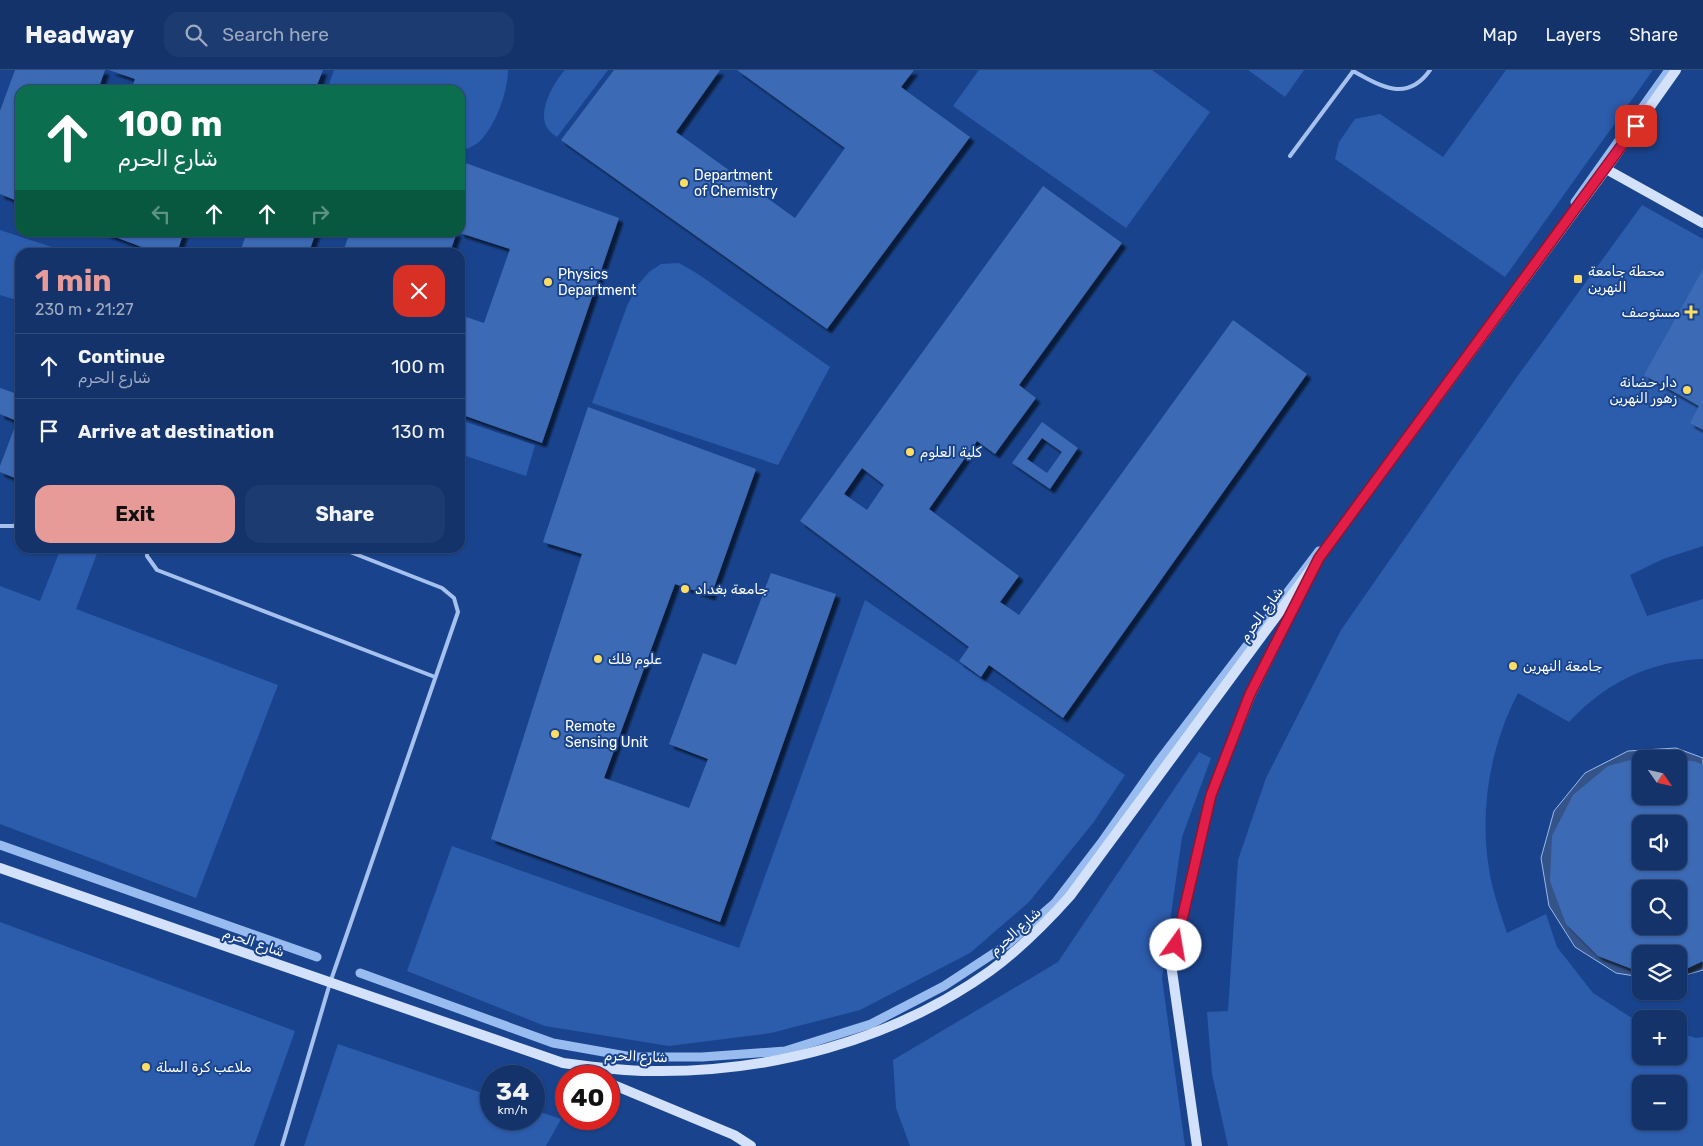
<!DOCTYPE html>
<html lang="en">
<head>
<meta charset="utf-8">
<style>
	:root { --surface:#13336a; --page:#1c3b70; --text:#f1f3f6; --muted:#9daac1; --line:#324e7e; --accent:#e69b98 }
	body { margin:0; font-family:Rubik,Vazirmatn,sans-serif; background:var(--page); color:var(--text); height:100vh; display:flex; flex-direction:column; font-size:19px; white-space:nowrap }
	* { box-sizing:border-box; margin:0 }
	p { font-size:16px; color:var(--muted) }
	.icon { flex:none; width:28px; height:28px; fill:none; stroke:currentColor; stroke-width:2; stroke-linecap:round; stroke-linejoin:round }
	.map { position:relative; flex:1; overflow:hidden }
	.sheet { position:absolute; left:15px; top:178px; width:450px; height:305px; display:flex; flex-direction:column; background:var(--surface); border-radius:15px; box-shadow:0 1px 4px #0004,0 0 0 1px var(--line) }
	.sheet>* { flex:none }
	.banner { position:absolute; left:15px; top:15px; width:450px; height:152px; border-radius:15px; box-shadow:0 1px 4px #0004,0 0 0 1px var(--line); background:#0b6e4f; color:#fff; overflow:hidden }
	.needle { width:32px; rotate:124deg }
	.buttons { position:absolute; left:1632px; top:680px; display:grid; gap:10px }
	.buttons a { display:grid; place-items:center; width:55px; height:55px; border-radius:10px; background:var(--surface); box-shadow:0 1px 4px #0004,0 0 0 1px var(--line); font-size:25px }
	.speed { position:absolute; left:480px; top:995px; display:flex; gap:10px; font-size:25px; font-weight:700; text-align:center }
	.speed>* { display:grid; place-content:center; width:65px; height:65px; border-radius:50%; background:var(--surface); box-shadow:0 1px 4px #0004,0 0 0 1px var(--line); line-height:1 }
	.speed small { font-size:12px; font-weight:400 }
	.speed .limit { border:8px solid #d22; background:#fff; color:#111 }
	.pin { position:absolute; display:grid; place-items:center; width:42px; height:42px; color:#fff; margin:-21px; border-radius:10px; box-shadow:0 2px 8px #0006 }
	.me { position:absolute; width:55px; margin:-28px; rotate:13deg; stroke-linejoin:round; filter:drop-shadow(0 0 4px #0008) }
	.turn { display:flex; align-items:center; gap:18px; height:105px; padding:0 20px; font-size:22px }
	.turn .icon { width:65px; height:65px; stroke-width:2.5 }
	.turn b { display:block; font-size:35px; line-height:42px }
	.lanes { display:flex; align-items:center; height:48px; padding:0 20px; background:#0003; justify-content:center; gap:25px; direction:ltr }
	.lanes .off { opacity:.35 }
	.round { display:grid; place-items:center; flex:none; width:52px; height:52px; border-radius:15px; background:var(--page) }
	.head { display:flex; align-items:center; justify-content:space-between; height:85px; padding:0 20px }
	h1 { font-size:30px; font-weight:700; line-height:38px; color:var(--accent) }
	.button { display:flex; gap:10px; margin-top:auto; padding:10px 20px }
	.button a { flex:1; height:58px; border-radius:15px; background:var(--accent); color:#111; font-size:20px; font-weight:700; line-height:58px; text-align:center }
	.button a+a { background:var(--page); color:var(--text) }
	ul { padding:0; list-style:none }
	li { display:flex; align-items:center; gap:15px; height:65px; padding:0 20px; border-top:1px solid var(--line) }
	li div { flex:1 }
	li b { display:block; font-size:19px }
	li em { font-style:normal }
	header { display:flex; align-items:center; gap:30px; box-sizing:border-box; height:70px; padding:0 25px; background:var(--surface); border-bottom:1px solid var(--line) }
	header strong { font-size:24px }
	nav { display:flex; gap:28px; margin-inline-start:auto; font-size:18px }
	.search { width:350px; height:45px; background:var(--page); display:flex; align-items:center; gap:12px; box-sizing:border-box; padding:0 18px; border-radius:15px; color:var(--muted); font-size:19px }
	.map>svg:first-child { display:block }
	.green { fill:#2c5cac; fill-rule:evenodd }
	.water { fill:#345389; stroke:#98bbf0 }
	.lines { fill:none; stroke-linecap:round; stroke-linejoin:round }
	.stream { stroke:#98bbf0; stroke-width:9 }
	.building { fill:#3e6ab4; fill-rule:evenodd; filter:url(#shadow) }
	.lane { stroke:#a6c1ee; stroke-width:4 }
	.secondary { stroke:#d3e1fa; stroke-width:10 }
	.route-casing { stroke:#92132f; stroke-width:12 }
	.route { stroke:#e11d48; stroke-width:9 }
	.poi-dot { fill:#ffdd63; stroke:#19448d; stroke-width:2 }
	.labels { text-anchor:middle; stroke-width:4; stroke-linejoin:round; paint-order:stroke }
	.poi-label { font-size:14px; fill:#fff; stroke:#19448d; text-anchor:start }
	.street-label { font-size:14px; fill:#fff; stroke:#19448d }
</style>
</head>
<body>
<header>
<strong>Headway</strong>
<div class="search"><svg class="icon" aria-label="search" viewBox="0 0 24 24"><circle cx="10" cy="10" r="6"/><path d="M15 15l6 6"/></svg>Search here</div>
<nav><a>Map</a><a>Layers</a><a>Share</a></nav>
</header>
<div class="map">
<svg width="1703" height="1076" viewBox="0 0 1703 1076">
	<defs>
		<filter id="shadow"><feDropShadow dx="4.5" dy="4.5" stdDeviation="1" flood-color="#0009"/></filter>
	</defs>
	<rect width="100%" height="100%" fill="#19448d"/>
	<g class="green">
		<path d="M334 0H508C508 22 495 57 479 72 474 76 467 79 461 81H460V20H327Z"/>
		<path d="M565 0H608L557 67C554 65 550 62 548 59 536 43 554 12 565 0Z"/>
		<polygon points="979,0 1152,0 1210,42 1126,158 953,36"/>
		<polygon points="1248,0 1304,0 1285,27"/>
		<polygon points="1506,0 1653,0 1505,207 1335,89 1339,72 1355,49 1380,44 1443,87"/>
		<path d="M1642 135 1703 169V476L1663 489 1630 505 1647 546 1703 529V589C1650 591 1605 613 1569 652L1518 623C1487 683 1477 753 1493 819 1497 834 1502 848 1507 863L1546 844 1557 877 1593 923 1641 954V986H1679V963L1696 968 1703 967V1076H1228L1212 1004 1207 942 1228 941 1238 790 1266 708 1341 560 1519 304ZM1641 1014H1679V1051H1641Z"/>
		<polygon points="0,160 67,182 20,182 20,231 0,225"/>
		<polygon points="679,193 698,204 830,297 778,395 592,333 627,236 637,216 649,202 661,194"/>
		<polygon points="460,350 535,375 526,406 460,384"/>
		<polygon points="61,478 99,478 76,539 278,615 196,828 0,754 0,516 40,531"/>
		<polygon points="865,530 1125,705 1093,753 1029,832 970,883 860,940 771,963 669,976 545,956 407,901 452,776 739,878"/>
		<polygon points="1199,682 1211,688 1182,767 1162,908 1185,1076 910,1076 896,1038 893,990 1058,892"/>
		<polygon points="0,852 295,961 254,1076 0,1076"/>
		<polygon points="338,974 491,1026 491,1049 534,1049 534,1040 561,1049 546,1076 304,1076"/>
	</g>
	<polygon class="water" points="1676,678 1703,688 1703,725 1679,716 1679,689 1641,689 1641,714 1637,714 1628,870 1703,860 1703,900 1679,907 1679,884 1641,884 1641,907 1616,903 1575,877 1549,836 1541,788 1554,741 1585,703 1628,681"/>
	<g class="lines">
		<g class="stream">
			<polyline points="1575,132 1669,0"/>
			<polyline points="0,775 317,887"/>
			<polyline points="360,903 553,973 632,987 702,987 785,981 871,954 944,916 1008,874 1055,833 1101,773 1158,692 1319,481"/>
		</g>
	</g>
	<g class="building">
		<polygon points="15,0 105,0 98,20 20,20 20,132 0,124 0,41"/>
		<polygon points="109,0 323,0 315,20 131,20 135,9"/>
		<polygon points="614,0 720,0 676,62 795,148 845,78 737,0 914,0 901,17 970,67 827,259 561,70"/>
		<polygon points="460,91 619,148 542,373 460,344 460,245 484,253 510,179 460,163"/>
		<path d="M1043 116 1122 173 1019 315 1036 328 995 384 977 371 929 439 1019 506 1000 532 1009 538 1019 545 1233 250 1307 304 1063 648 989 595 981 607 959 591 969 577 800 451ZM862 398 884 415 867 440 844 424Z"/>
		<polygon points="102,162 184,162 177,182 155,182"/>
		<polygon points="247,162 316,162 309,182 240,182"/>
		<polygon points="350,162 457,162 450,182 343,182"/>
		<polygon points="1703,199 1703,360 1690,353 1699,336 1644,305"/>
		<polygon points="0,318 20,325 20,410 0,402 0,396 17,351 0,344"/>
		<polygon points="588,337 756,399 711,526 675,514 604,708 689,738 708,689 669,674 703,583 736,595 771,503 836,524 720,852 491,769 582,484 543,472"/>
		<path d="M1042 352 1078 378 1050 419 1012 393ZM1042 368 1062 382 1047 403 1027 389Z"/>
		<path d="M1653 684 1674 689H1641V726H1679V689L1697 692 1703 695V891L1686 899 1679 900V884H1641L1640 902 1598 886 1566 854 1550 811 1552 766 1573 725 1608 696ZM1641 754H1679V791H1641ZM1641 819H1679V856H1641Z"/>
	</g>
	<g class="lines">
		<g class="lane">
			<path d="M1353 1C1380 16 1407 33 1430 0"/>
			<polyline points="1290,86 1354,0"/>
			<polyline points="0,456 14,456 20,450"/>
			<polyline points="147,478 147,486 157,500 435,607"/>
			<polyline points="282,1076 330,913 458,542 454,528 442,518 340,478"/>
		</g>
		<g class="secondary">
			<polyline points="1606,99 1703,153"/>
			<path d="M0 798 563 993C592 997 621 1001 650 1001 769 1003 892 971 990 901 1020 879 1046 853 1070 826L1606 99 1676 0"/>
			<polyline points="576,999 594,1006"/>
			<polyline points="609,1013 734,1065 751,1076"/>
			<polyline points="1197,1076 1171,894 1211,725 1251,624 1306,513"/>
		</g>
	</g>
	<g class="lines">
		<defs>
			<polyline id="route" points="1176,875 1211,725 1250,624 1319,488 1636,56"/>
		</defs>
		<use href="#route" class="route-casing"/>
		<use href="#route" class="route"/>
	</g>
	<g class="poi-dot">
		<circle cx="684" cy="113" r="5"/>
		<rect x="1573" y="204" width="10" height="10" rx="2.5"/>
		<circle cx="548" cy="212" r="5"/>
		<path d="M1688.5 234.5h5v5h5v5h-5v5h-5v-5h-5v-5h5z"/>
		<circle cx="1687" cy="320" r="5"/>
		<circle cx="910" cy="382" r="5"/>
		<circle cx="685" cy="519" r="5"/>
		<circle cx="598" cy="589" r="5"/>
		<circle cx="1513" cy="596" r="5"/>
		<circle cx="555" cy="664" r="5"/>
		<circle cx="146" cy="997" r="5"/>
	</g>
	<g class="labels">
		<g class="poi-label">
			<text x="694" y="110">Department<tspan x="694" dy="16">of Chemistry</tspan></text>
			<text x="1588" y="206">محطة جامعة<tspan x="1588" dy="16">النهرين</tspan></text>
			<text x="558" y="209">Physics<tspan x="558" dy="16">Department</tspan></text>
			<text x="1680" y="247" text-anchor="end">مستوصف</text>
			<text x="1677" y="317" text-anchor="end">دار حضانة<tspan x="1677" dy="16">زهور النهرين</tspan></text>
			<text x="920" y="387">كلية العلوم</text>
			<text x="695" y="524">جامعة بغداد</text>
			<text x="608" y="594">علوم فلك</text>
			<text x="1523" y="601">جامعة النهرين</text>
			<text x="565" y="661">Remote<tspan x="565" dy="16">Sensing Unit</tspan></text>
			<text x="156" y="1002">ملاعب كرة السلة</text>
		</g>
		<g class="street-label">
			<text transform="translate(1261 544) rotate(-54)" y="5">شارع الحرم</text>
			<text transform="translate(1015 861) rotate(-42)" y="5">شارع الحرم</text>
			<text transform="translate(254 872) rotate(19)" y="5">شارع الحرم</text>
			<text transform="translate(636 986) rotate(2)" y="5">شارع الحرم</text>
		</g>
	</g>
</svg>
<div class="buttons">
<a><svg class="needle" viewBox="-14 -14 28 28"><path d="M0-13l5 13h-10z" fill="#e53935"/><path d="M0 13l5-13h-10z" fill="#9daac1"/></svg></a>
<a><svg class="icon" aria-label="sound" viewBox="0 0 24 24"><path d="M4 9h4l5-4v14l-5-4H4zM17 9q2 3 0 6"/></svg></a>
<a><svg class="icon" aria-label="search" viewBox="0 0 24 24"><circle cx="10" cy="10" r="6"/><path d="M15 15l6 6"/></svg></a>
<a><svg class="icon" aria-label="layers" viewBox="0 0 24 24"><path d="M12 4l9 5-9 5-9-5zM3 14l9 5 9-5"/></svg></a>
<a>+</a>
<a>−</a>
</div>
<div class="speed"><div>34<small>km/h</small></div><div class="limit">40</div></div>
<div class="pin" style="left:1636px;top:56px;background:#d93025"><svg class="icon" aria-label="arrive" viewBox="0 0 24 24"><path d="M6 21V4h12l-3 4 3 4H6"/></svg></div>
<svg class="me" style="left:1176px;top:875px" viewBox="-20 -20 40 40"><circle r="19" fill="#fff"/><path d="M0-13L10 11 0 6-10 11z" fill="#e11d48"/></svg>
<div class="banner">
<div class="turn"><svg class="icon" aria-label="ahead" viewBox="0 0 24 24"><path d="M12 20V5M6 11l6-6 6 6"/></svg><div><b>100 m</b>شارع الحرم</div></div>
<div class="lanes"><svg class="icon off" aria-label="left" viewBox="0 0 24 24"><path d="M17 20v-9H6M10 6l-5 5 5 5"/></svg><svg class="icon" aria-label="ahead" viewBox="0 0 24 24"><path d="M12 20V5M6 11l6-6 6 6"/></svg><svg class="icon" aria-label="ahead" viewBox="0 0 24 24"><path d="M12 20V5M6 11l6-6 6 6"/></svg><svg class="icon off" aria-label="right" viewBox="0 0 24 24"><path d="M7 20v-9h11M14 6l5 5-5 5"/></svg></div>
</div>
<section class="sheet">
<div class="head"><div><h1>1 min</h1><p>230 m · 21:27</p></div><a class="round" style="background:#d93025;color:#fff"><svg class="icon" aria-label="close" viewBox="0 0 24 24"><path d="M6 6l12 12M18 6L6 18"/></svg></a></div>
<ul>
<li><svg class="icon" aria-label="ahead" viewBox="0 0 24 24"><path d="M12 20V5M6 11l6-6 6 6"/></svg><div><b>Continue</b><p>شارع الحرم</p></div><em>100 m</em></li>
<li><svg class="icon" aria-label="arrive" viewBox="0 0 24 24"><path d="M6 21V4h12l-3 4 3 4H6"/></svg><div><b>Arrive at destination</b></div><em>130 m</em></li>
</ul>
<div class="button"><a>Exit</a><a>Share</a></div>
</section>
</div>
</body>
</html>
